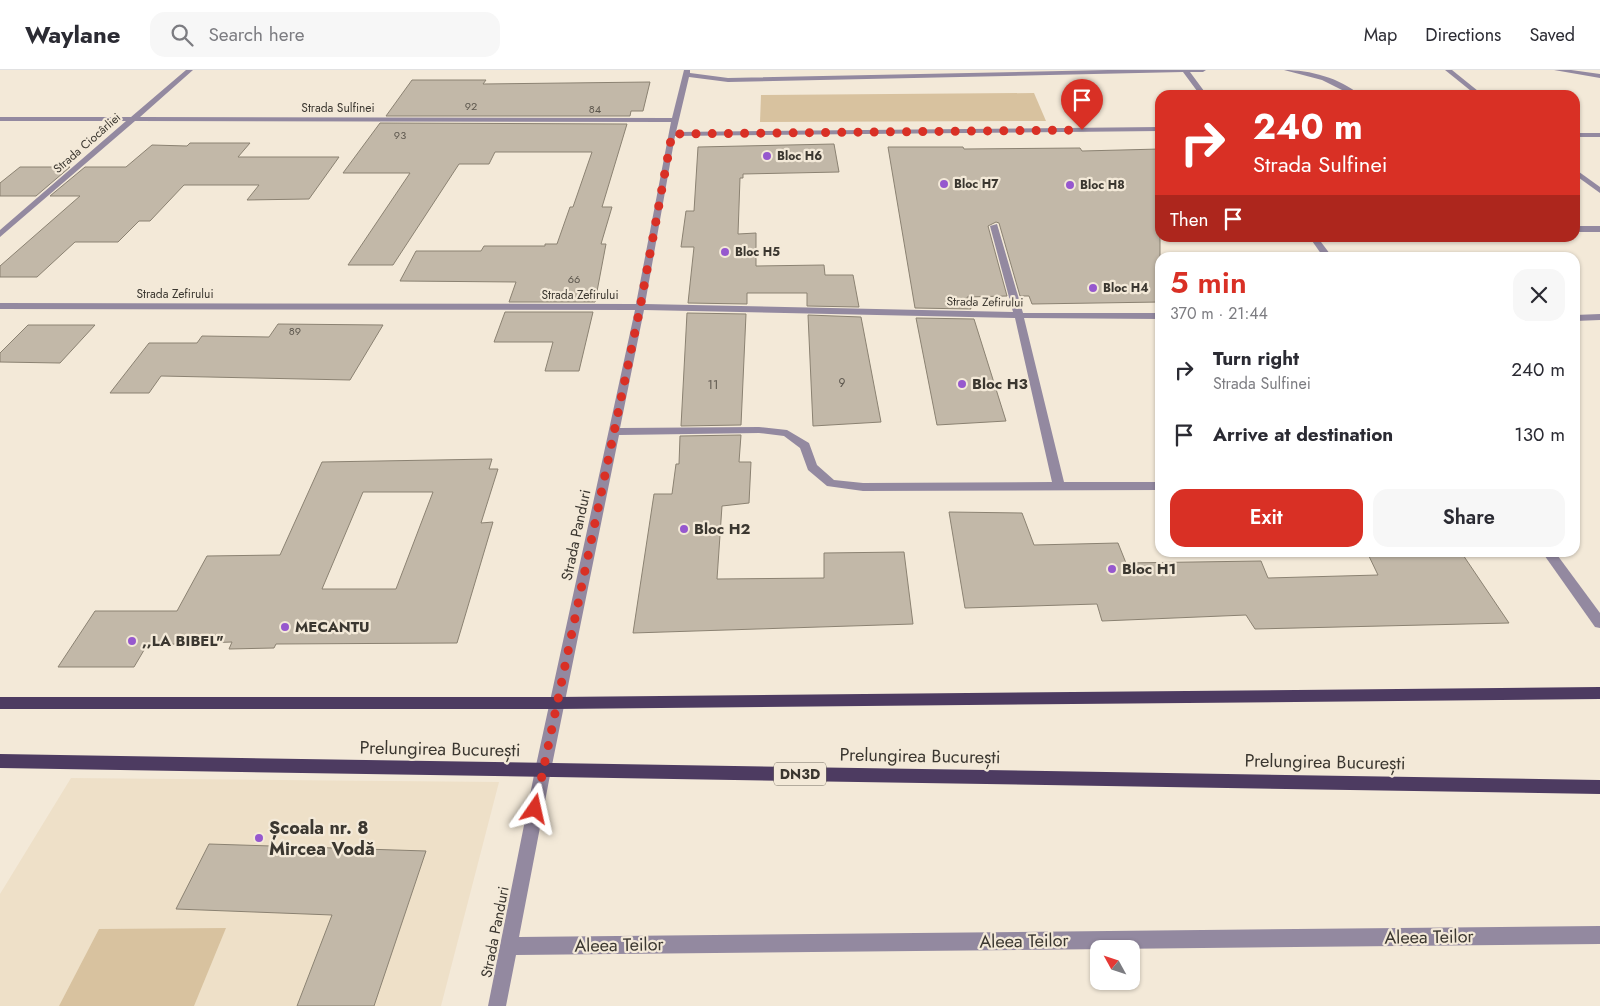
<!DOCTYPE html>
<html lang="en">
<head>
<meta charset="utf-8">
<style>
	:root { --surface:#fff; --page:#f7f7f7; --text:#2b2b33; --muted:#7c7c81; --line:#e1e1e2; --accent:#d93025 }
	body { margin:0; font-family:Jost,sans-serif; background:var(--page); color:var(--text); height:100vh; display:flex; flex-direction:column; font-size:19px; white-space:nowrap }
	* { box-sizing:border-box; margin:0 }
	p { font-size:16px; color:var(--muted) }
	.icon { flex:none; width:28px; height:28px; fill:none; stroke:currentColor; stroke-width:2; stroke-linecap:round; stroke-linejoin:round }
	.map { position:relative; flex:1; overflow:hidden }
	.sheet { position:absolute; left:1155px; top:182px; width:425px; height:305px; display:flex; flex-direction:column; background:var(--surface); border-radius:15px; box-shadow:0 1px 4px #0004 }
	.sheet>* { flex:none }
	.hud { position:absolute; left:1155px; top:20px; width:425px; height:152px; border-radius:15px; box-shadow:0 1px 4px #0004; background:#d93025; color:#fff; overflow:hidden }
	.needle { width:32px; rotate:310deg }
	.buttons { position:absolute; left:1090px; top:870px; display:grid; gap:10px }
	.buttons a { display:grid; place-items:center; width:50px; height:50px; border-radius:10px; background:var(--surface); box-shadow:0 1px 4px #0004; font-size:25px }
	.pin { position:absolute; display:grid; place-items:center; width:42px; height:42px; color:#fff; margin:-51px -21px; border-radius:50% 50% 50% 0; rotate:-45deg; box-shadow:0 0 5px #0007 }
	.pin .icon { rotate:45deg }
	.me { position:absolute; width:55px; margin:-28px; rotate:11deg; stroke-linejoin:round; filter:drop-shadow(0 0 4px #0008) }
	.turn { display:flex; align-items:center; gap:18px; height:105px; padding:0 15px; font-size:22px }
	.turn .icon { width:65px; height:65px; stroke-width:2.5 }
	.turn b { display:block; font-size:35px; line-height:42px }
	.then { display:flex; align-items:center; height:48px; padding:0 15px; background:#0003; gap:10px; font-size:19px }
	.round { display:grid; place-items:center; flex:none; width:52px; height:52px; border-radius:15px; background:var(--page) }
	.overview { display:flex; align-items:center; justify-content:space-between; height:85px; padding:0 15px }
	h1 { font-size:30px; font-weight:600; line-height:38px; color:var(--accent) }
	.action { display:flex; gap:10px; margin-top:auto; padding:10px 15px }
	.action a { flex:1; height:58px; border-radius:15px; background:var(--accent); color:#fff; font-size:20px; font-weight:600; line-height:58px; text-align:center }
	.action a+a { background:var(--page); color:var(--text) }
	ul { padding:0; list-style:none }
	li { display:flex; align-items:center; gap:15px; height:65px; padding:0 15px }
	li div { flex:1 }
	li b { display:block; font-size:19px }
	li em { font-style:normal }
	header { display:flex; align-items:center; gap:30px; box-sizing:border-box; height:70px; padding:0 25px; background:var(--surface); border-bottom:1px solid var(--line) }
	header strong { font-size:24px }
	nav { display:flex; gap:28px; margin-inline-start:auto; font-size:18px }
	.search { width:350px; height:45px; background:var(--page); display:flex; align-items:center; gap:12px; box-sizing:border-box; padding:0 18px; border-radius:15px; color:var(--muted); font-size:19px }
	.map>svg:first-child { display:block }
	.built { fill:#eee0c8 }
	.green { fill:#d8c29f }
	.building { fill:#c2b8a8; stroke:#8b8272; fill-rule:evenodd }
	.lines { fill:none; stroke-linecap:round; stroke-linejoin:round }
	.minor { fill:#9389a0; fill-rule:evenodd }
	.major { fill:#4d3b61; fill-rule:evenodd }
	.route { stroke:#d93025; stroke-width:9; stroke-dasharray:0 16.2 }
	.poi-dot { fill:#9658ce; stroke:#f3e9d8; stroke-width:2 }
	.labels { text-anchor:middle; stroke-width:4.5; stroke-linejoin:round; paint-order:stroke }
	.far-number-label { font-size:11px; fill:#5d574e }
	.far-street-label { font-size:12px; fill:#3b3730; stroke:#f3e9d8 }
	.far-poi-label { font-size:12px; font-weight:bold; fill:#3b3730; stroke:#f3e9d8; text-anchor:start }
	.number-label { font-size:12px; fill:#5d574e }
	.shield { fill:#f3e9d8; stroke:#726c62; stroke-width:1 }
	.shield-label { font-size:14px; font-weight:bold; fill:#3b3730 }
	.poi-label { font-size:15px; font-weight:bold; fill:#3b3730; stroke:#f3e9d8; text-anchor:start }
	.street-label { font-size:15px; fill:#3b3730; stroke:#f3e9d8 }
	.near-street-label { font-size:18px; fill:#3b3730; stroke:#f3e9d8 }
	.near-poi-label { font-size:18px; font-weight:bold; fill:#3b3730; stroke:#f3e9d8; text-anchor:start }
</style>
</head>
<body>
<header>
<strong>Waylane</strong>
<div class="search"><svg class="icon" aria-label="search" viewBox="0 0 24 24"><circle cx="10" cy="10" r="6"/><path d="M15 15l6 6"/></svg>Search here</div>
<nav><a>Map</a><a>Directions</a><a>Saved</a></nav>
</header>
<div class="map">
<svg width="1600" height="936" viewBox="0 0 1600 936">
	<rect width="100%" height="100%" fill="#f3e9d8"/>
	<polygon class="built" points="71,708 499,712 441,936 0,936 0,824"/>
	<g class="green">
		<polygon points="1034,23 1046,51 760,52 761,25"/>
		<polygon points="226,858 194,936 59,936 99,859"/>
	</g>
	<g class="building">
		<polygon points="412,10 486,10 483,14 650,12 643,41 631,41 630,46 386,46"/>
		<polygon points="380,53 627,54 602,137 612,137 601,174 606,174 595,232 509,232 516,212 400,211 416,181 481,181 484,176 545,176 545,174 557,174 570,137 573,137 592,82 495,82 489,94 459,94 393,195 348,195 410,103 343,103"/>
		<polygon points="190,73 250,73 238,87 339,87 309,129 247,130 259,115 184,115 150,151 139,151 118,172 75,172 37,207 0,207 0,196 80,126 50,126 85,97 126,97 152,75 187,76"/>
		<polygon points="834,74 839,102 743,104 743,108 740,108 738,164 756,163 756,196 824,195 825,205 853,205 859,237 807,236 807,223 747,223 747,234 688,233 694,177 681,177 686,141 694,141 698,77"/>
		<polygon points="888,77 963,77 964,79 1080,78 1082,81 1160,79 1160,232 1032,234 1029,226 1020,226 999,153 996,152 988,156 1007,226 967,227 971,239 915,238"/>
		<polygon points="20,97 70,97 36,126 0,126 0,113"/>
		<polygon points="505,242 593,242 579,301 545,301 553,272 494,272"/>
		<polygon points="687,243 746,244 741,355 681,356"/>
		<polygon points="808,245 861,247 881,352 813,356"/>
		<polygon points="916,248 974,249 1006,351 937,355"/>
		<polygon points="278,254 383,255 350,310 161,306 149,323 110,323 149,273 197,273 202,266 269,267"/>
		<polygon points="28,255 95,255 60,293 0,292 0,283"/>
		<polygon points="741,365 739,392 751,392 749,433 722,436 717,509 824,508 824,483 904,482 913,554 633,563 654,424 672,424 676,394 679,394 680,366"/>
		<path d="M492 389 489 399H498L481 453 493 452 457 573 276 574 274 578 229 579 232 572 147 575 134 597H58L95 541H177L207 486 280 485 322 392ZM363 422H433L396 519H322Z"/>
		<polygon points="949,442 1022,443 1034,475 1118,473 1126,493 1261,491 1268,508 1378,505 1367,482 1461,482 1509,553 1255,559 1246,545 1102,551 1097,534 965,538"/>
		<polygon points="209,774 426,781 374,936 297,936 332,845 176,839"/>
	</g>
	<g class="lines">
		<g class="minor">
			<path d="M186 0H193L140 47 672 48 684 0H690V3L728 8 1108 0H1206L1203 2H1190L1207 25H1200L1183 2 728 12 689 7 676 62 1160 57V61L675 66 645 234 1013 242 990 156 997 154 1023 243H1160V249L1024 248 1064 412H1160V420L863 421 827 416 808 400 800 378 784 366 759 363 619 365 551 700 519 867 1600 856V874L516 885 506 936H488L535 700 635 240 0 239V233L636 234 671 52 135 51 0 167V160L126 51H0V47H131ZM644 240 1015 248 1052 412 863 413 834 410 817 395 809 373 787 360 759 357 620 358Z"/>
			<path d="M1284 0C1310 0 1340 8 1360 25H1352L1322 10Z"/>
			<polygon points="1445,0 1452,0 1483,25 1476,25"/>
			<polygon points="1554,0 1571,0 1600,4 1600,8"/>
			<rect x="1575" y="63" width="25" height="4"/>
			<polygon points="1575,99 1600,117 1600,123 1575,105"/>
			<rect x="1575" y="156" width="25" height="6"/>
			<polygon points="1310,168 1318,168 1333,188 1324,188"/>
			<polygon points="1600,244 1600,250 1575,251 1575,245"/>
			<polygon points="1542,482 1555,482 1600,543 1600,558 1595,557"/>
		</g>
		<g class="major">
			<polygon points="1600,617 1600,629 558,639 0,639 0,627 558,627"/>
			<polygon points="0,684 1600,710 1600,724 0,698"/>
		</g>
	</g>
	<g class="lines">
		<polyline class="route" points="535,739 640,238 672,64 1082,60"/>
	</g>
	<g class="poi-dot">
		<circle cx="767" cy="86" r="5"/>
		<circle cx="944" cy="114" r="5"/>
		<circle cx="1070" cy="115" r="5"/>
		<circle cx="725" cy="182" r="5"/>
		<circle cx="1093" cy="218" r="5"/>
		<circle cx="962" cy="314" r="5"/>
		<circle cx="684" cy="459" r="5"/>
		<circle cx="1112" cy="499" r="5"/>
		<circle cx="285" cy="557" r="5"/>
		<circle cx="132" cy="571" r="5"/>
		<circle cx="259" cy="768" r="5"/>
	</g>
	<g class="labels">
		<g class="far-number-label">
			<text x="471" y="40">92</text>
			<text x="595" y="43">84</text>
			<text x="400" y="69">93</text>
			<text x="574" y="213">66</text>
			<text x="295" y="265">89</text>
		</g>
		<g class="far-street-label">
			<text x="338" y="42">Strada Sulfinei</text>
			<text transform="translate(87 73) rotate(-41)" y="4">Strada Ciocârliei</text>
			<text x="175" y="228">Strada Zefirului</text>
			<text x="580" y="229">Strada Zefirului</text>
			<text transform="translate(985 232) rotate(1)" y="4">Strada Zefirului</text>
		</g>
		<g class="far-poi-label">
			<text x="777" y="90">Bloc H6</text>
			<text x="954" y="118">Bloc H7</text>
			<text x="1080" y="119">Bloc H8</text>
			<text x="735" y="186">Bloc H5</text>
			<text x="1103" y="222">Bloc H4</text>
		</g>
		<g class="number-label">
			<text x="842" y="317">9</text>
			<text x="713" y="319">11</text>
		</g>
		<rect class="shield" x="774" y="692.5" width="52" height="23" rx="4"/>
		<g class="shield-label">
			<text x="800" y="709">DN3D</text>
		</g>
		<g class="poi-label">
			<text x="972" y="319">Bloc H3</text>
			<text x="694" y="464">Bloc H2</text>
			<text x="1122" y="504">Bloc H1</text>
			<text x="295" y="562">MECANTU</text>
			<text x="142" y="576">,,LA BIBEL"</text>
		</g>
		<g class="street-label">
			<text transform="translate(576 465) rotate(-78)" y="5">Strada Panduri</text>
			<text transform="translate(495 862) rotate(-79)" y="5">Strada Panduri</text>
		</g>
		<g class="near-street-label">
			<text transform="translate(440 679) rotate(1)" y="6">Prelungirea București</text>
			<text transform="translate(920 686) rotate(1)" y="6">Prelungirea București</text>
			<text transform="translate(1325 692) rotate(1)" y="6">Prelungirea București</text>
			<text transform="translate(1429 867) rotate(-1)" y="6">Aleea Teilor</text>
			<text transform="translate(1024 871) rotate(-1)" y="6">Aleea Teilor</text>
			<text transform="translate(619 875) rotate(-1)" y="6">Aleea Teilor</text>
		</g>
		<g class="near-poi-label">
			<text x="269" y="764">Școala nr. 8<tspan x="269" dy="21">Mircea Vodă</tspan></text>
		</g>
	</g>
</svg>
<div class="buttons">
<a><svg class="needle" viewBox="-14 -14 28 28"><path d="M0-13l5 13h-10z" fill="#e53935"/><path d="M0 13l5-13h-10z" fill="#7c7c81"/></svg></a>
</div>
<div class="pin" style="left:1082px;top:60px;background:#d93025"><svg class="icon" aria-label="arrive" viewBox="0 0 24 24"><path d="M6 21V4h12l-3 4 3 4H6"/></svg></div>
<svg class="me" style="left:535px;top:739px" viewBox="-20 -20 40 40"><path d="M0-17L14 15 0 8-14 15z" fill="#d93025" stroke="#fff" stroke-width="4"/></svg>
<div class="hud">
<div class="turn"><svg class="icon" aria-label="right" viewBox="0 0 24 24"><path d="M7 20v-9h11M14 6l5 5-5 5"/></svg><div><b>240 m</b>Strada Sulfinei</div></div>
<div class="then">Then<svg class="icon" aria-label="arrive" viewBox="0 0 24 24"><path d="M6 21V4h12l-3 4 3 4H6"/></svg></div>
</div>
<section class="sheet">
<div class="overview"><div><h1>5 min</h1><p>370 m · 21:44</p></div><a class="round"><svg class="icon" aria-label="close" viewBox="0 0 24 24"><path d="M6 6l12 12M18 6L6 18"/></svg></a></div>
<ul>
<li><svg class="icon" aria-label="right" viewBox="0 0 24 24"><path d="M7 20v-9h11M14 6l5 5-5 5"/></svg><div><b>Turn right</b><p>Strada Sulfinei</p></div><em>240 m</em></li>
<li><svg class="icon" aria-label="arrive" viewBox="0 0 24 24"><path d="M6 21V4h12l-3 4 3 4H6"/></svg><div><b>Arrive at destination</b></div><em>130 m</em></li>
</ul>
<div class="action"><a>Exit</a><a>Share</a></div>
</section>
</div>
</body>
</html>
